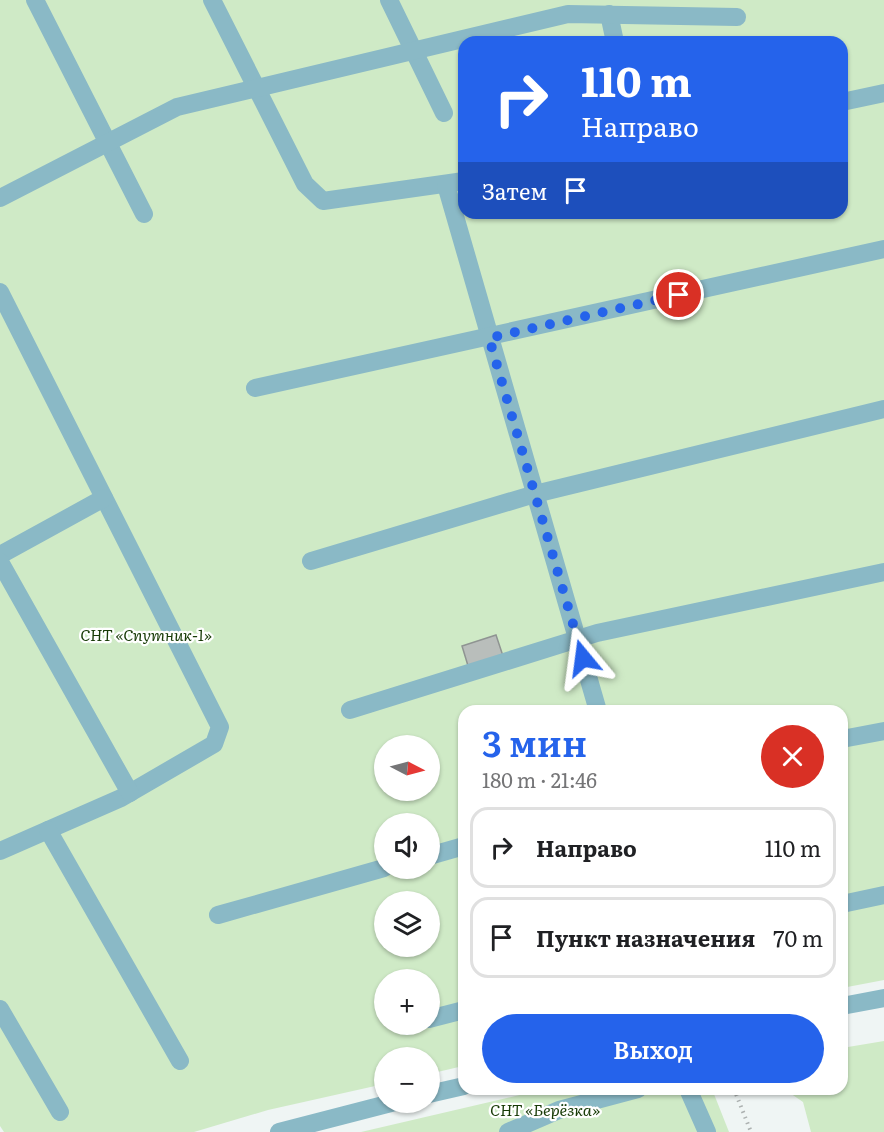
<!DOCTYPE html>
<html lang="ru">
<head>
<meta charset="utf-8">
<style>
	:root { --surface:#fff; --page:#f6f6f6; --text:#202124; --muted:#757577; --line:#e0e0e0; --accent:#2563eb }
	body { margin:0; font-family:Literata,serif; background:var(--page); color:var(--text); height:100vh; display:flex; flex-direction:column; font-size:22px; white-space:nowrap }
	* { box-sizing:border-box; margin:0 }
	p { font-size:20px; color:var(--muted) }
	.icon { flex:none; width:33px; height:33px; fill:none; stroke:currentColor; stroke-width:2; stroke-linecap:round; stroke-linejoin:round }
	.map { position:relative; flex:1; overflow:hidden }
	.panel { position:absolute; left:458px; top:705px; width:390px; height:390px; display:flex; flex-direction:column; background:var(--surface); border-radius:18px; box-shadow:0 2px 4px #0004 }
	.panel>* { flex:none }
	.top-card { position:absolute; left:458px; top:36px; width:390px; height:183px; border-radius:18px; box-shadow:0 2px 4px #0004; background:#2563eb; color:#fff; overflow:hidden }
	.needle { width:39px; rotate:96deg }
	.controls { position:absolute; left:374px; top:735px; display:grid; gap:12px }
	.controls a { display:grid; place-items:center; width:66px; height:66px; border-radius:50%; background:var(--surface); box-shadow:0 2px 4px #0004; font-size:30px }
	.pin { position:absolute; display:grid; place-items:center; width:51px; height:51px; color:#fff; margin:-26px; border:3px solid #fff; border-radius:50%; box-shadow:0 2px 6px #0007 }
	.me { position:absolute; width:66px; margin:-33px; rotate:344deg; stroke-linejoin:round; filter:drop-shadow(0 0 4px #0008) }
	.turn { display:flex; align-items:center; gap:21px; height:126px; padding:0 24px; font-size:27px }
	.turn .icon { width:78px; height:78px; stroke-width:2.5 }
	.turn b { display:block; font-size:42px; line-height:51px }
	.then { display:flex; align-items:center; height:57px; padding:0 24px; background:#0003; gap:12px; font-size:22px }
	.round { display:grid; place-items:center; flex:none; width:63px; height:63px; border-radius:32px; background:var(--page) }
	.summary { display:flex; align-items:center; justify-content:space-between; height:102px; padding:0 24px }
	h1 { font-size:36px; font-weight:600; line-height:45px; color:var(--accent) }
	.cta { display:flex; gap:12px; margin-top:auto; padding:12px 24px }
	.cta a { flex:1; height:69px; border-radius:36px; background:var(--accent); color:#fff; font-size:24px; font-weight:600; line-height:69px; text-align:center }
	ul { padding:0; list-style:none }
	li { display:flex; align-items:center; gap:18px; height:81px; margin:0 12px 9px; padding:0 12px; border:3px solid var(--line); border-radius:18px }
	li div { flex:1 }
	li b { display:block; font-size:22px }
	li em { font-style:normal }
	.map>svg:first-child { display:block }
	.green { fill:#cfeac6; fill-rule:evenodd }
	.building { fill:#b9bebb; stroke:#8f9492; stroke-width:1.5 }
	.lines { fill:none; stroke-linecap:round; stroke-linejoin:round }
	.path { stroke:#acb1b0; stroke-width:4; stroke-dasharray:1.5 4.5; stroke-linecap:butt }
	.minor { stroke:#8ab9c6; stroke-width:18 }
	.route { stroke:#2563eb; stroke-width:10; stroke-dasharray:0 18 }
	.labels { text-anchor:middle; stroke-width:4.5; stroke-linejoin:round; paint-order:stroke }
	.park-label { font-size:16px; font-style:italic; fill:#183b07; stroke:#fff }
</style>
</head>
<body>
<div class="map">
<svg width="884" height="1132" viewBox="0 0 884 1132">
	<rect width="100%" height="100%" fill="#eff5f4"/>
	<g class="green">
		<path d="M0 0H884V86L842 96V42H464V213H842V97L884 88V980L842 988V711H464L463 1066 429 1074V1058H384V1084L268 1110 194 1132H4L0 1126ZM384 746H429V790H384ZM384 824H429V868H384ZM384 902H429V946H384ZM384 980H429V1024H384Z"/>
		<polygon points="884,1041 884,1132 811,1132 803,1102 784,1089 842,1089 842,1048"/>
		<polygon points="545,1089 712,1089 729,1132 361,1132"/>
	</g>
	<polygon class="building" points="496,635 504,659 469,669 462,646"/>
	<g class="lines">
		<polyline class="path" points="734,1089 751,1132"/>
		<g class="minor">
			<polyline points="35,0 144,214"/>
			<polyline points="212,0 305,184 323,201 464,181"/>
			<polyline points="389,0 444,113"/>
			<polyline points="609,14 615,42"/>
			<polyline points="842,102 884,93"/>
			<polyline points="446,185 598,711"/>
			<polyline points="0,198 177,107 568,14 737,17"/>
			<polyline points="0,292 220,727 214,744 121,798 0,851"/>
			<polyline points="255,388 884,249"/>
			<polyline points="0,555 104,498"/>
			<polyline points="311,561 535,494 884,409"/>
			<polyline points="0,562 130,793"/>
			<polyline points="350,710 597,633 884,572"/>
			<polyline points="842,739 884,731"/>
			<polyline points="48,830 180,1061"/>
			<polyline points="429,856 464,846"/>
			<polyline points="842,904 884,895"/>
			<polyline points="218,915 384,868"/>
			<polyline points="842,1006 884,998"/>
			<polyline points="0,1009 60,1112"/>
			<polyline points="429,1019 464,1010"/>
			<polyline points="407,1026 411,1024"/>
			<polyline points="688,1089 707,1132"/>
			<polyline points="429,1094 464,1086"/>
			<polyline points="279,1132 395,1102"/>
			<polyline points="508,1132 559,1110 638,1089"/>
		</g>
	</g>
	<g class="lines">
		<polyline class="route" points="583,658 489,338 679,295"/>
	</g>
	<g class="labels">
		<g class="park-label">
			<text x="146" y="641">СНТ «Спутник-1»</text>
			<text x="545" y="1116">СНТ «Берёзка»</text>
		</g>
	</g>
</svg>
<div class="controls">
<a><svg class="needle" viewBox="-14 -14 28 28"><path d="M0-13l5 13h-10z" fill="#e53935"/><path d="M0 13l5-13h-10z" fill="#757577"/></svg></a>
<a><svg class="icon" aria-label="sound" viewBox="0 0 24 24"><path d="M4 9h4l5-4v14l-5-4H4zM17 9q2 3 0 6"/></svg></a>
<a><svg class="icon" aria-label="layers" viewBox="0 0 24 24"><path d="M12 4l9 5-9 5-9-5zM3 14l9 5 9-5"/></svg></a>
<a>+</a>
<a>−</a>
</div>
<div class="pin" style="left:679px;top:295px;background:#d93025"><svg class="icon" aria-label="arrive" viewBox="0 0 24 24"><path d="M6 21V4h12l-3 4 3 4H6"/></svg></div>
<svg class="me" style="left:583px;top:658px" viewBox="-20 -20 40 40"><path d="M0-17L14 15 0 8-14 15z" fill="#2563eb" stroke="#fff" stroke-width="4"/></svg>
<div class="top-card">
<div class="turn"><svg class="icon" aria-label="right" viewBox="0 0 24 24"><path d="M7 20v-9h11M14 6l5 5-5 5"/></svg><div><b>110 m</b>Направо</div></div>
<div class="then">Затем<svg class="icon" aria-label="arrive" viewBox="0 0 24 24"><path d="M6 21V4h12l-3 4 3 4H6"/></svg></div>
</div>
<section class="panel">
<div class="summary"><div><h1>3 мин</h1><p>180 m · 21:46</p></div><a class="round" style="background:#d93025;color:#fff"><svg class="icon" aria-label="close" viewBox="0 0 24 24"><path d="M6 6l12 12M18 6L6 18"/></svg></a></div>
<ul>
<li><svg class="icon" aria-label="right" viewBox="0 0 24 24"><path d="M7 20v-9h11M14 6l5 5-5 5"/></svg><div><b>Направо</b></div><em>110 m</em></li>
<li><svg class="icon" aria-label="arrive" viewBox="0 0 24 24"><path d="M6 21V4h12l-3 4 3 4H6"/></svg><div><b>Пункт назначения</b></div><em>70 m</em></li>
</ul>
<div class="cta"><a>Выход</a></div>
</section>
</div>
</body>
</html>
